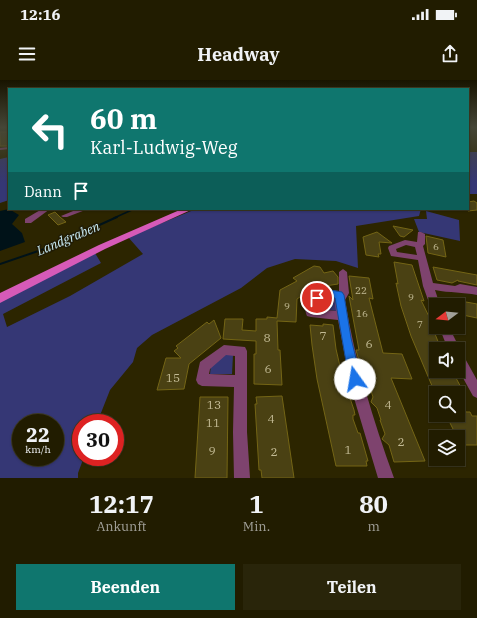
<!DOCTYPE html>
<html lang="de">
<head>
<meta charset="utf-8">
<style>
	:root { --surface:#211c00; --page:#29250a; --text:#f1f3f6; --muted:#a2a199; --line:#3e3a22; --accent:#0f766e }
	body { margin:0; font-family:"IBM Plex Serif",serif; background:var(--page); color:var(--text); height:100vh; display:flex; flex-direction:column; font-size:15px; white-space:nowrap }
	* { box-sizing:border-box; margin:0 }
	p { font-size:13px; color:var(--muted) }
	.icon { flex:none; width:22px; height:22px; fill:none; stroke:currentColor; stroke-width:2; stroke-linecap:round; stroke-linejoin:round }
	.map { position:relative; height:398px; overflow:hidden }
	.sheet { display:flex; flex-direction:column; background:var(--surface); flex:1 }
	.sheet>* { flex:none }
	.hud { position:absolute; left:8px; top:8px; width:461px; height:122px; border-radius:0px; box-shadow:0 1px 3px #0004,0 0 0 1px var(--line); background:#0f766e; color:#fff; overflow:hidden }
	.needle { width:26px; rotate:254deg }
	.controls { position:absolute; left:429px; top:218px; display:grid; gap:8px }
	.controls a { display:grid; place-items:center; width:36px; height:36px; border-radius:0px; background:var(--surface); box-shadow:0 1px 3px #0004,0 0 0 1px var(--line); font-size:20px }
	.speed { position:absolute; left:12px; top:334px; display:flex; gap:8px; font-size:20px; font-weight:700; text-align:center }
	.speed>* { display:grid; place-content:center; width:52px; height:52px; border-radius:50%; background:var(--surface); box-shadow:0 1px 3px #0004,0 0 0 1px var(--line); line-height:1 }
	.speed small { font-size:10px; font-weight:400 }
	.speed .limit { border:6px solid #d22; background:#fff; color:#111 }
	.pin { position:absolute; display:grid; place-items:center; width:34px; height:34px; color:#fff; margin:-17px; border:2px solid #fff; border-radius:50%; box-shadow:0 1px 4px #0007 }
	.me { position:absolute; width:44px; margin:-22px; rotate:347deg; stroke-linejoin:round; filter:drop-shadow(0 0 3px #0008) }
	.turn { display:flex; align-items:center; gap:14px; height:84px; padding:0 16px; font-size:18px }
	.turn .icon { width:52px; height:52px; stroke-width:2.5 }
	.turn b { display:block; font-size:28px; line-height:34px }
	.then { display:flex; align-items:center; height:38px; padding:0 16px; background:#0003; gap:8px; font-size:15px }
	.eta { display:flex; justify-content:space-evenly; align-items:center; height:68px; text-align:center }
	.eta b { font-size:24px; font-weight:700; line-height:28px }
	.action { display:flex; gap:8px; margin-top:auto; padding:8px 16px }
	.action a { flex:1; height:46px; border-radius:0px; background:var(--accent); color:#fff; font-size:16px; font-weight:700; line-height:46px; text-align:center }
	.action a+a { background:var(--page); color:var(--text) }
	.status { display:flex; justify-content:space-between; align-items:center; height:28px; padding:0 20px; background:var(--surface); direction:ltr }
	.status svg { height:11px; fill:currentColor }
	header { display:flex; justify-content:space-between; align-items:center; height:52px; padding:0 16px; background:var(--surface); font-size:18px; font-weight:700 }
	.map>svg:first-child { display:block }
	.green { fill:#353775; fill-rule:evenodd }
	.water { fill:#001218 }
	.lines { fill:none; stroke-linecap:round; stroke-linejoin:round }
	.stream-far1 { stroke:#001218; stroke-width:1.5 }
	.stream { stroke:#001218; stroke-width:2 }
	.building { fill:#4a4113; stroke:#746515 }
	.minor { fill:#7e436e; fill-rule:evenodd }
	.major { fill:#d65ab8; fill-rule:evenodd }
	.route { fill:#1a73e8; stroke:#114b97 }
	.labels { text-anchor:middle; stroke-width:3; stroke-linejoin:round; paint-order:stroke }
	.number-label { font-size:10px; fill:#c3bb95 }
	.near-number-label { font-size:12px; fill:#c3bb95 }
	.water-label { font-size:13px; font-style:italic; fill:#c9ebf5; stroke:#201b04 }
</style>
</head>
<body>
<div class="status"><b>12:16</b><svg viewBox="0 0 49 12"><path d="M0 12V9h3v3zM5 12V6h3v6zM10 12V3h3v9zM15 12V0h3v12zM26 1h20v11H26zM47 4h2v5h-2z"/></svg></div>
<header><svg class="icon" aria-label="menu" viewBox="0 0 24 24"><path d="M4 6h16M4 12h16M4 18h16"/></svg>Headway<svg class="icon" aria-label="share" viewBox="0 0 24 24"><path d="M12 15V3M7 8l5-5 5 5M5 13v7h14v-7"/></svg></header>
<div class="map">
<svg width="477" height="398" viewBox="0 0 477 398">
	<rect width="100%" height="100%" fill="#2c2500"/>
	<g class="green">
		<rect x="468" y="72" width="9" height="42"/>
		<polygon points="9,77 9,120 0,123 0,79"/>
		<path d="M196 129H421L419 136 356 146 358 188 336 181 295 179 267 188 241 208 152 255 137 268 133 282 110 310 97 343H81V377H84L78 393V398H0V221L95 173 101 183 3 234 7 247 70 216 143 174 128 157ZM21 343H55V377H21Z"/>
		<polygon points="426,131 459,140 460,161 419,152 414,139 427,139"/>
		<polygon points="327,216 336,218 337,231 318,229 317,223"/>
		<polygon points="225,274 233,275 232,294 210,294 211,285"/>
	</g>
	<polygon class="water" points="9,129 19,135 12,144 22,153 25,162 0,171 0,131"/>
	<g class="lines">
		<polyline class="stream-far1" points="114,138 134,129"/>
		<polyline class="stream" points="0,184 53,166 117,137"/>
	</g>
	<g class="building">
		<rect x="0" y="52" width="9" height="14"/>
		<polygon points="474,121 477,123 477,130 468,131 468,122"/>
		<polygon points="55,132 60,137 66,142 58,145 48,135"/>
		<polygon points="393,146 413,150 404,157 400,156"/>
		<polygon points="377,152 392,163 379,162 381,174 378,174 379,177 366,175 363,157"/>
		<polygon points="426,156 443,160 446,177 428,173"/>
		<polygon points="394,182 412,185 424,221 421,220 435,249 433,249 441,269 436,269 436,291 439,294 446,294 456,298 464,313 435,313 411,256 401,226 396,203 398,204"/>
		<polygon points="314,186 320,187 324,193 333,191 338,197 338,204 325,206 322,202 297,219 296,242 277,241 278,270 280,270 282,305 254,304 254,274 256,274 256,261 223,259 225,239 243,239 242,250 256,251 256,239 267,239 267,237 277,238 280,210 297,201 293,198"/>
		<polygon points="433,187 477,195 477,205 458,201 458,200 452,203 437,200"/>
		<polygon points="349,196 369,198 373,219 369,218 383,273 402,274 412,299 391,298 425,381 394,382 389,365 382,359 385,354 380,340 381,340 377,328 371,322 373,317 367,299 364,299 356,270 359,270 349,216 353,220"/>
		<polygon points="444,218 477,224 477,238 458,234 458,225 447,225"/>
		<polygon points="214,240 221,258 189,284 184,309 157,310 166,278 181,278 174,271 178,268 176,266 207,242 209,244"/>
		<polygon points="323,244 333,245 336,269 345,308 346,312 348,312 354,330 355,335 353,335 353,339 358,353 360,353 368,381 366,381 367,386 336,386 317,299 312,265 310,245 323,246"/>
		<polygon points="282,316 294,398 262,398 261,390 259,390 255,324 257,324 256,317"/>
		<polygon points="200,317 228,317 227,398 195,398"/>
		<polygon points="458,318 466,332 470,332 472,336 477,336 477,365 461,365 446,335 458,335"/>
	</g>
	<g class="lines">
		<g class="minor">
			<polygon points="9,67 9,69 0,70 0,68"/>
			<polygon points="42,129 50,129 31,143 25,143 25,139"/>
			<polygon points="78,129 88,129 67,137 63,137 61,136"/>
			<path d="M418 152H421L425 154V164L423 166 433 203 455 206 460 204 477 207V215C463 212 450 213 435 210L440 225H436V232L432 231 423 206 418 180 391 176 388 168 389 166 405 160 417 162ZM406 165 415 167 417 175 397 172 396 169Z"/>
			<path d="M343 189 347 192 349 213 345 220C355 281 373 340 394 398H378L351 308 338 240 311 237 307 236C305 231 304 224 307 219L324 209 339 211V192ZM325 217 334 218 336 231 316 229 315 224Z"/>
			<polygon points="439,247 449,247 460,269 458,272 462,273 477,300 477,318 473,316 458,289 458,269 448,269"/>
			<path d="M224 265 245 267 247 271V352L250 398H234L233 352 234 307 202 306 198 304 196 300 200 282ZM226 275 235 276V295L209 294 210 289Z"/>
		</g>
		<polygon class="major" points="182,129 193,129 105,169 0,223 0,213 99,165"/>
	</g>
	<linearGradient id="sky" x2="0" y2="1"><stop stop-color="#181400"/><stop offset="0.46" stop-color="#454637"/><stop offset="1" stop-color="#454637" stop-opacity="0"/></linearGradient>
	<rect width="477" height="103" fill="url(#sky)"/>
	<polygon class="route" points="324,209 342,212 344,215 351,258 361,299 359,303 355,305 350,303 349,299 335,218 326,217 317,221 314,220 312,218 314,215"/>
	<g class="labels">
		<g class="number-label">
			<text x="436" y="170">6</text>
			<text x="361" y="214">22</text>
			<text x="411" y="221">9</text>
			<text x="287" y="230">9</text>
			<text x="362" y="237">16</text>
			<text x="420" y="248">7</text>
		</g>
		<g class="near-number-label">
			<text x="323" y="260">7</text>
			<text x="267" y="262">8</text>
			<text x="369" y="268">6</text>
			<text x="268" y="293">6</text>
			<text x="173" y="302">15</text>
			<text x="214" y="329">13</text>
			<text x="388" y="329">4</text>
			<text x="271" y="343">4</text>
			<text x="213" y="347">11</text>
			<text x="401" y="366">2</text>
			<text x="348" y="374">1</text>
			<text x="212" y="375">9</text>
			<text x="274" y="376">2</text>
		</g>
		<g class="water-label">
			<text transform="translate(68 158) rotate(-23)" y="5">Landgraben</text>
		</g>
	</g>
</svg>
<div class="controls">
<a><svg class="needle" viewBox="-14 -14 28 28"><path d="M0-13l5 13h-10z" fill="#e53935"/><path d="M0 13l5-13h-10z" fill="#a2a199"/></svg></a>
<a><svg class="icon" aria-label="sound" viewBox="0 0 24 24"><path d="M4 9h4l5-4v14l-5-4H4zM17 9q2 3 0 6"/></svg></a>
<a><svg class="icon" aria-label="search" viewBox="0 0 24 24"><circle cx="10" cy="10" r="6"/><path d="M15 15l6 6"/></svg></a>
<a><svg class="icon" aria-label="layers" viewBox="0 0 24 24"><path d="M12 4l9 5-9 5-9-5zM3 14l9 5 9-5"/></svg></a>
</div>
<div class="speed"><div>22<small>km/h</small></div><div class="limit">30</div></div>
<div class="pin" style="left:317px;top:218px;background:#d93025"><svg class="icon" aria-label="arrive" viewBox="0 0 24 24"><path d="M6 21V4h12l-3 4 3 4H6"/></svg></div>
<svg class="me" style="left:355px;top:299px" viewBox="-20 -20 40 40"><circle r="19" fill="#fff"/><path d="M0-13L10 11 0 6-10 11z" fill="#1a73e8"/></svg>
<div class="hud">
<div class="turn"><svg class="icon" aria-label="left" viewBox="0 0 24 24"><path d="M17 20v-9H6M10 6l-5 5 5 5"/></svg><div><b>60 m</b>Karl-Ludwig-Weg</div></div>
<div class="then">Dann<svg class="icon" aria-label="arrive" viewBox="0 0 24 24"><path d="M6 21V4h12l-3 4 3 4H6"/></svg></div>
</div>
</div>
<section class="sheet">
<div class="eta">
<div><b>12:17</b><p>Ankunft</p></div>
<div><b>1</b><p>Min.</p></div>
<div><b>80</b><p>m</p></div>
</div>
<div class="action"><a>Beenden</a><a>Teilen</a></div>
</section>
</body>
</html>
